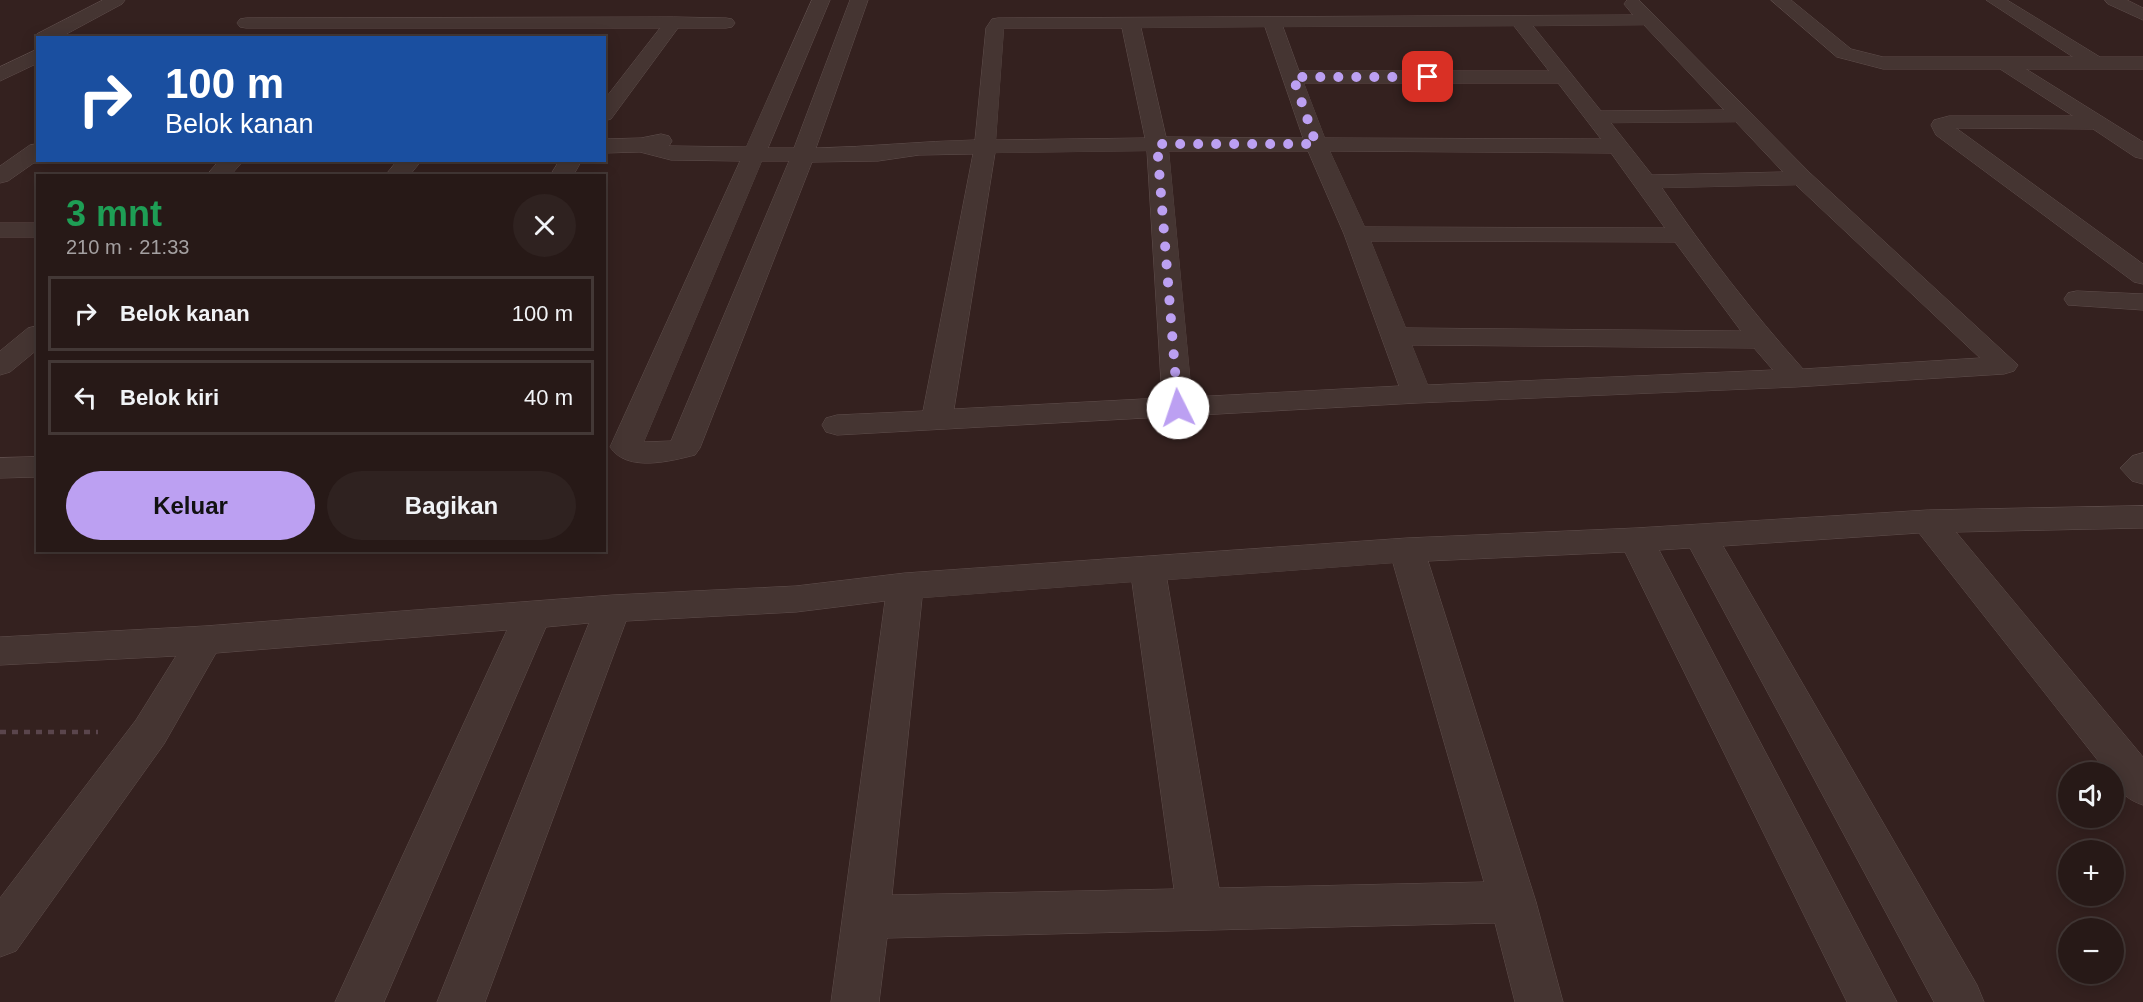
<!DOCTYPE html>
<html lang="id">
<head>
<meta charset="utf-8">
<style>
	:root { --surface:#271917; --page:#2f2220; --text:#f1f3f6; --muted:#a4a0a1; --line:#433836; --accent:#bca0f2 }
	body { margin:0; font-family:Arial,sans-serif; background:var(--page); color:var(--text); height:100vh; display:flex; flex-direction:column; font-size:22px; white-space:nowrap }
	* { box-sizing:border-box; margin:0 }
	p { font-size:20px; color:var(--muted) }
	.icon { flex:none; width:33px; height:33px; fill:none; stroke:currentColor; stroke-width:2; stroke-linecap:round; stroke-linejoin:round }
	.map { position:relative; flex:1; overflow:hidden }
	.sheet { position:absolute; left:36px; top:174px; width:570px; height:378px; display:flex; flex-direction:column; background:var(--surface); border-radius:0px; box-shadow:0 3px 15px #0003,0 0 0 2px var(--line) }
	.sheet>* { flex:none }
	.hud { position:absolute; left:36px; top:36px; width:570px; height:126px; border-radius:0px; box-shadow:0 3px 15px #0003,0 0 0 2px var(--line); background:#1a4fa0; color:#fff; overflow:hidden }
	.controls { position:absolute; left:2058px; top:762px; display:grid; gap:12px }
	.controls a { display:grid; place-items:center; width:66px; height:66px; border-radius:50%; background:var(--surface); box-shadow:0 3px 15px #0003,0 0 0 2px var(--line); font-size:30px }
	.pin { position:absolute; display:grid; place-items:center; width:51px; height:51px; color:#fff; margin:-26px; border-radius:12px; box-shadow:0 3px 9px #0006 }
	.me { position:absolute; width:66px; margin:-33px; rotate:356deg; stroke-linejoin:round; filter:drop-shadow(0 0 4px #0008) }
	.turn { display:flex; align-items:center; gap:21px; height:126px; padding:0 30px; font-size:27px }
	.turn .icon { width:78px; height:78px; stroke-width:2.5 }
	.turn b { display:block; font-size:42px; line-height:51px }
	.round { display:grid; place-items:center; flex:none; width:63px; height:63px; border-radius:32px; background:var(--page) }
	.overview { display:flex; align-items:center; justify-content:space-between; height:102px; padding:0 30px }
	h1 { font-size:36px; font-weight:700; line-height:45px; color:#1e9e55 }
	.cta { display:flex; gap:12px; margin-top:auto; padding:12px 30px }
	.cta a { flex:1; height:69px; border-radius:36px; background:var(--accent); color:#111; font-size:24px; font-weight:700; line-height:69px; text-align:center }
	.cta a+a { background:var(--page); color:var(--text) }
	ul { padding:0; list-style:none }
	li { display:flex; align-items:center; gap:18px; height:75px; margin:0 12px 9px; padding:0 18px; border:3px solid var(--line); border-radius:0px }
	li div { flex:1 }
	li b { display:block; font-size:22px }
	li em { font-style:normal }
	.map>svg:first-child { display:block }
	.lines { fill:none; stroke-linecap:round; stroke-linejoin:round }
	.street-casing { stroke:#604f4d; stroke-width:1 }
	.path { stroke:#5a454c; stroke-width:4.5; stroke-dasharray:6 6; stroke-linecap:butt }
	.street { fill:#453532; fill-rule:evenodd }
	.route { stroke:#bca0f2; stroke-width:10; stroke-dasharray:0 18 }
</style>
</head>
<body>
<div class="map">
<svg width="2143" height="1002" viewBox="0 0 2143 1002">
	<rect width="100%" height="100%" fill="#34211f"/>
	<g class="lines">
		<defs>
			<g id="street">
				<polygon points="103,0 125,0 122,4 59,38 38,38 38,42 35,38 37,34"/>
				<path d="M812 0H830L768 148H794L850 0H868L816 148C870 147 922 141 975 140L986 28 992 19 998 18 1633 15 1624 4 1627 0H1639L1810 173 2018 365 2014 371 2004 374 1795 387 1417 403 837 435 826 432 822 425 826 418 837 415 923 411 973 154 919 155 878 161 812 162 700 448 695 455C671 461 627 473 610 447L740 161 671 160 640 152 604 153V139L641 138 661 134 669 136 672 141 669 146H671L746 147ZM1644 25 1724 110 1601 111 1533 26ZM1514 26 1549 71H1299L1283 27ZM1265 27 1303 138 1166 137 1141 28ZM1004 28H1122L1145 138 996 140ZM1304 83H1558L1601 139 1325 138ZM1736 122 1783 172 1652 175 1611 123ZM1147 151 1162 398 954 409 995 153ZM1169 151H1308L1344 234 1399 386 1192 397ZM1330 151 1611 153 1665 228 1365 227ZM762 161H789L671 441 644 442ZM1796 185 1980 358 1803 369C1752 312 1705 251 1662 188ZM1371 241 1675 242 1741 331 1406 328ZM1412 345 1754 348 1773 370 1428 385Z"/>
				<polygon points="1771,0 1791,0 1851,49 1883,57 2073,57 1986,0 2007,0 2100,57 2143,57 2143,69 2026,69 2143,142 2143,159 2135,157 2093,129 1956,128 2143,264 2143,284 2134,282 1936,135 1931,125 1934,120 1949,116 2073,116 2000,69 1883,69 1837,57"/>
				<polygon points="2105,0 2127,0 2143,8 2143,20 2108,4"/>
				<polygon points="674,17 726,18 732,19 735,23 732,27 726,28 678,28 611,119 604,121 604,100 660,28 246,28 240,27 237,23 240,19 246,18"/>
				<polygon points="38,49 38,63 0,81 0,67"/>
				<polygon points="38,144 38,160 8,181 0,183 0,166 30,145"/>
				<polygon points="220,160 244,160 230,176 206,176"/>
				<polygon points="398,160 422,160 409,176 385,176"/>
				<polygon points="560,160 582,160 573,176 550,176"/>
				<rect x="0" y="223" width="38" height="14"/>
				<polygon points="2077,291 2143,294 2143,310 2068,305 2064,299 2068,293"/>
				<polygon points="38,326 38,349 10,372 0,375 0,351 28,328"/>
				<polygon points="2143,453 2143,484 2132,481 2120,468 2132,456"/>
				<polygon points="38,457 38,477 0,478 0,458"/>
				<path d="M2143 506V528L1956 532 2143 757V805C2128 800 2114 790 2114 772H2107L1919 533 1723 546 1977 985 1984 1002H1934L1690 548 1659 550 1897 1002H1847L1625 552 1428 561 1536 902 1563 1002H1515L1495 923 887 938 879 1002H831L885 601 796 612 626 621 485 1002H437L589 623 546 627 384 1002H335L507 630 216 653 164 744 16 951 0 957V898L136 720 176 656 0 665V637L205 626 613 595 796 586 905 573 1407 538 1636 528 1928 510ZM1393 563 1484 882 1219 888 1167 580ZM1132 582 1174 889 892 895 922 598Z"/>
			</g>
		</defs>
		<use href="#street" class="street-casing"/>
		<polyline class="path" points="0,732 98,732"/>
		<use href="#street" class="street"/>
	</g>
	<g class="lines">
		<polyline class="route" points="1178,408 1157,144 1316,144 1293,77 1428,77"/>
	</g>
</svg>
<div class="controls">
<a><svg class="icon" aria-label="sound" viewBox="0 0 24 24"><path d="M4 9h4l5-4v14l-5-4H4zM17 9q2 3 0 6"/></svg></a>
<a>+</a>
<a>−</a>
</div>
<div class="pin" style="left:1428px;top:77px;background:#d93025"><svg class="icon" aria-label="arrive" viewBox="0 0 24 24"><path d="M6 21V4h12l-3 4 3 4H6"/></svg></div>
<svg class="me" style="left:1178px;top:408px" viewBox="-20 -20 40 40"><circle r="19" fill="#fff"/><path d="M0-13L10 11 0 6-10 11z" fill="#bca0f2"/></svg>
<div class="hud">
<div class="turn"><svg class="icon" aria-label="right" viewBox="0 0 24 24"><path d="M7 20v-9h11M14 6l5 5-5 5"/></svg><div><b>100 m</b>Belok kanan</div></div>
</div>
<section class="sheet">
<div class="overview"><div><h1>3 mnt</h1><p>210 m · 21:33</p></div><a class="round"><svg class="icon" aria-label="close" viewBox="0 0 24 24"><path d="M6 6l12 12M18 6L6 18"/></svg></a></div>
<ul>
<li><svg class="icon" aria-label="right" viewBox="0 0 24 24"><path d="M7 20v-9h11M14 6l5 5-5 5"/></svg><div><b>Belok kanan</b></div><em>100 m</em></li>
<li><svg class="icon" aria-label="left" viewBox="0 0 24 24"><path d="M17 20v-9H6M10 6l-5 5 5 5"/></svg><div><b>Belok kiri</b></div><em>40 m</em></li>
</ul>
<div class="cta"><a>Keluar</a><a>Bagikan</a></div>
</section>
</div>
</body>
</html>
